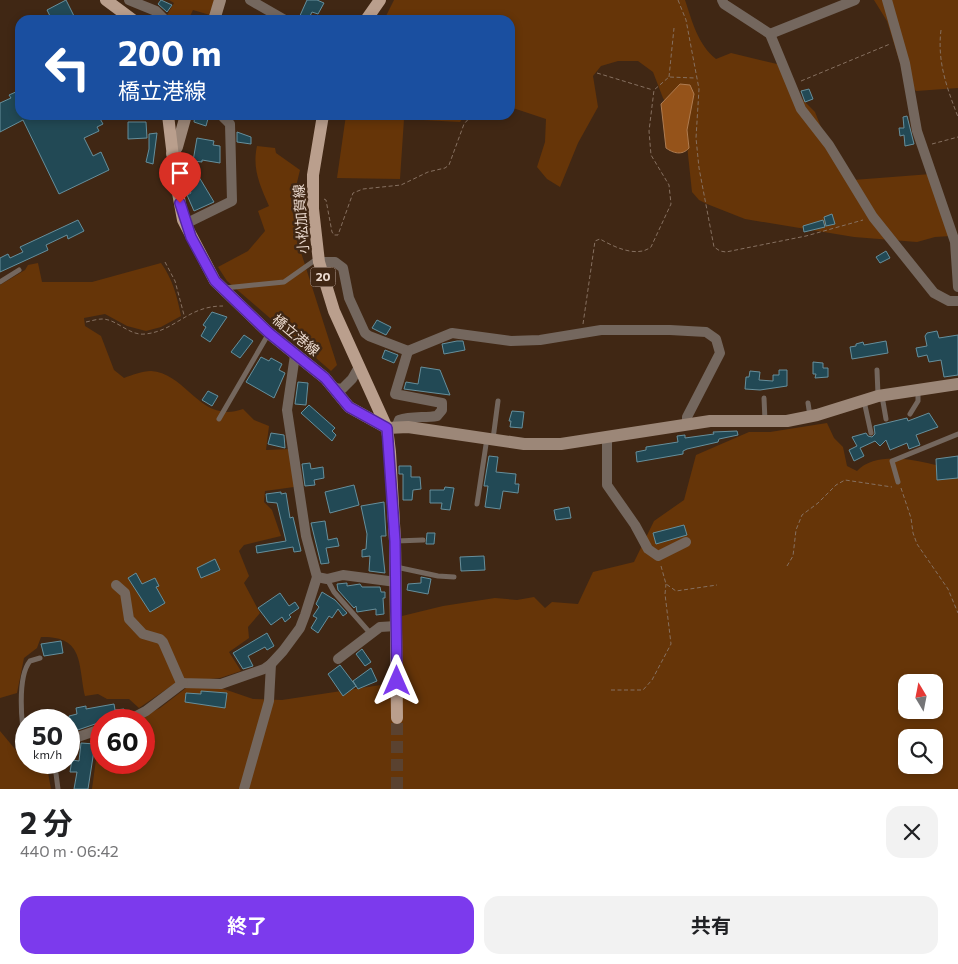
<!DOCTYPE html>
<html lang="ja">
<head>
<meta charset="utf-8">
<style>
	:root { --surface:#fff; --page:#f2f2f2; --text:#202124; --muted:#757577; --accent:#7c3aed }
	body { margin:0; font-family:Commissioner,"Noto Sans JP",sans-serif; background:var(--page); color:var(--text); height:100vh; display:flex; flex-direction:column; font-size:19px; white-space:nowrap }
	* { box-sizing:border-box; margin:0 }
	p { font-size:16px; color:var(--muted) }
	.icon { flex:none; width:28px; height:28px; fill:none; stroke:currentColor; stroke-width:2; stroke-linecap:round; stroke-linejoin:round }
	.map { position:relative; height:789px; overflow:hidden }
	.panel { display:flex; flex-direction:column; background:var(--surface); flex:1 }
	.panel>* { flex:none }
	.hud { position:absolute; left:15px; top:15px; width:500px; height:105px; border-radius:15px; box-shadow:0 2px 8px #0003; background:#1a4fa0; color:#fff; overflow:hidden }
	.needle { width:32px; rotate:350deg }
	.tools { position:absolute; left:898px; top:674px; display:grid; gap:10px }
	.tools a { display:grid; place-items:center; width:45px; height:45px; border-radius:10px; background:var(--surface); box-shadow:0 2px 8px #0003; font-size:25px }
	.speed { position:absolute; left:15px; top:709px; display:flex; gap:10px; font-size:25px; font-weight:700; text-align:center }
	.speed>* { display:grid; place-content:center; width:65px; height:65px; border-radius:50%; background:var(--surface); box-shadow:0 2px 8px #0003; line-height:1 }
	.speed small { font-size:12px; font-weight:400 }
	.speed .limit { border:8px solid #d22; background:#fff; color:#111 }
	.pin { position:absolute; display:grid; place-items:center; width:42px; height:42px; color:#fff; margin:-51px -21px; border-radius:50% 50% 50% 0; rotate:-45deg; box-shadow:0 0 5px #0007 }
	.pin .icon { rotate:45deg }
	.me { position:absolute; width:55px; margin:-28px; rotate:0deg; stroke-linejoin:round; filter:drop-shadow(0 0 4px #0008) }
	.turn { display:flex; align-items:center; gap:18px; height:105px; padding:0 20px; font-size:22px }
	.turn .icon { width:65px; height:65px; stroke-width:2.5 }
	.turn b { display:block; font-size:35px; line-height:42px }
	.round { display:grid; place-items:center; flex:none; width:52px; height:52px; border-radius:15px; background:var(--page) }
	.headline { display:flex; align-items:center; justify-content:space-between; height:85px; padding:0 20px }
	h1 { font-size:30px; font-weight:700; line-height:38px }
	.cta { display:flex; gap:10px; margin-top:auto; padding:10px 20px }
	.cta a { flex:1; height:58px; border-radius:15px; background:var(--accent); color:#fff; font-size:20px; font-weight:700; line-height:58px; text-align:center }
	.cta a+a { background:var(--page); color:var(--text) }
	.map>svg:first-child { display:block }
	.green { fill:#663508; fill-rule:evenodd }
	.water { fill:#95531a; stroke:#af7c51 }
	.building { fill:#224955; stroke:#668f9c }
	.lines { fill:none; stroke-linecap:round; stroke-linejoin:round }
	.primary-tunnel { stroke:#5a4230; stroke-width:12; stroke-dasharray:12 6; stroke-linecap:butt }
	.path { stroke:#867060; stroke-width:1; stroke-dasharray:4 2.5; stroke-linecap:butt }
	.lane { stroke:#74675e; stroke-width:5 }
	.street { stroke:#74675e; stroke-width:10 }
	.secondary { stroke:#9c8778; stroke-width:12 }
	.primary { stroke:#ba9f8d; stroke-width:12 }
	.route-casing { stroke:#51269a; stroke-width:12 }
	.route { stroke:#7c3aed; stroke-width:9 }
	.labels { text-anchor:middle; stroke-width:5; stroke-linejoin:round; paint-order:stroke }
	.shield { fill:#402714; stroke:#b8a598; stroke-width:1 }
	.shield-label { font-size:12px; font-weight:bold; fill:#ecdbd0 }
	.street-label { font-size:14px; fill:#ecdbd0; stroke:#402714 }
</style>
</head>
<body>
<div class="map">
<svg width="958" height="789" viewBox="0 0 958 789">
	<rect width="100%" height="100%" fill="#402714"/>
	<g class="green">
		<polygon points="169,0 214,0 210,15 193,10 188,20 180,16 177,20 171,20 167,15 174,3"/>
		<path d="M394 0H685C692 21 698 45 716 59L731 53 777 64 793 90 815 112 832 155 853 180 931 174 951 236 935 237 917 242 854 237 745 219 707 204 699 200 692 192 686 136 663 98 653 72 638 61H618L601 66 593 76 598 107 578 143 560 187 547 179 537 167 545 142 546 119 510 107V20H384Z"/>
		<polygon points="874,0 958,0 958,88 916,91 904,76 887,21"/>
		<polygon points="346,115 465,115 460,122 404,119 400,179 337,178"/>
		<path d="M257 146 275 148 276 153 300 170 293 199 298 243 337 365 331 371 227 281 218 267 248 251 265 231 258 211 269 206C260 185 252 169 257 146Z"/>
		<path d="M38 263 42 282H92L161 263C173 280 177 296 181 316L161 327 146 331 127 326 105 314 84 318 85 326 101 336 114 370 124 378C132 375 142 371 151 371 187 373 201 425 243 409L254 420 269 426 266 450 291 449 294 487 265 491 264 502 272 510 281 536 244 545 239 551 249 576 244 583 260 613 248 627 249 638 229 652 241 671 220 678 177 682 139 708 129 699H107L98 694 85 696C78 663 84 636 41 637L37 648 24 658 17 693 0 698V285L25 270 28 265Z"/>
		<path d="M827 423 834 438 843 447 847 466 857 471C880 447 930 464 958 471V789H92L98 745 96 736 101 734V762H144V720H135L160 708 186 688 218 687 253 699 282 700 381 685 402 666V616L443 606 495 598 517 600 534 597 545 608 552 602 578 604 593 572 634 562 654 521 684 500 696 455 749 432H770ZM906 682H934V710H906ZM906 738H934V765H906Z"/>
		<polygon points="0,731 15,749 26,755 26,762 40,763 47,767 51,789 0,789"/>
	</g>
	<path class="water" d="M680 84 690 85 694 94 687 130 689 148C682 156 673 153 666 148L661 104Z"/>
	<g class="building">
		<polygon points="66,0 76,20 52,20 47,10"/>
		<polygon points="161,0 172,5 167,12 158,4"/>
		<polygon points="307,0 317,0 324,3 318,14 312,12 308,20 298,20"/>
		<polygon points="809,89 813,99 805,102 801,91"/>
		<polygon points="18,91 20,115 98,115 103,124 97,127 99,131 84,138 93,156 101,152 109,170 59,194 23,120 0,132 0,103 11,98 9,95"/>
		<polygon points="195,115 209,115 206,126 194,122"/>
		<polygon points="907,116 914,144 905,146 904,135 900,136 899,128 904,128 903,117"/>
		<polygon points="128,122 146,122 147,138 128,139"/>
		<polygon points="237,132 251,137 251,144 237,142"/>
		<polygon points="157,133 153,164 146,162 149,149 149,134"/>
		<polygon points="197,138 214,141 213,145 220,146 220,163 202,160 202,162 193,161"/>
		<polygon points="196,172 214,202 194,211 187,195 191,193 184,178"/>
		<polygon points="832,214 835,224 826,226 824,217"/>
		<polygon points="78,220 84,231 68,239 67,235 46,245 48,250 0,272 0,258 8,254 10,258 23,252 20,247"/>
		<polygon points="823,220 825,227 804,232 803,226"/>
		<polygon points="886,251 890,258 880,263 876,257"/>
		<polygon points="212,312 227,317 210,342 201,336 206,327 203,325"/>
		<polygon points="377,320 391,327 386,335 372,328"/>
		<polygon points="937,331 939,338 958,335 958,375 944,377 941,360 929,362 927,355 918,357 916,348 927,346 925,336 927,333"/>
		<polygon points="244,335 253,341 240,358 231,352"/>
		<polygon points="457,341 463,341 465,350 444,354 442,344"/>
		<polygon points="886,341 888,353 852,359 850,347 856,346 856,344 863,342 864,345"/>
		<polygon points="385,350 398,355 394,363 382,358"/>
		<polygon points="261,357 269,361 271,358 282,364 279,370 285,373 274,398 246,382"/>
		<polygon points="813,362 823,363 823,368 828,368 828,377 815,378 816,374 813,374"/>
		<polygon points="421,367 440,370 450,395 404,389 406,382 418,384"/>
		<polygon points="779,370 787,370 787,386 760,390 745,389 746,377 749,377 750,371 760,372 759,380 773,381 773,375 779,375"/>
		<polygon points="298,382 308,383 306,405 295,404"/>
		<polygon points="208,391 218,396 212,406 202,400"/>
		<polygon points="309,405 335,428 332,431 336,435 332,441 301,413"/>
		<polygon points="512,411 524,412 522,428 510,427 511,421 509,421"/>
		<polygon points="929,413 938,427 916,435 920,445 909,449 907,443 890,450 886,440 880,446 875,441 860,448 864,456 854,461 849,450 857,446 852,437 866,433 868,436 872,437 875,434 874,426 907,418 908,421"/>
		<polygon points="737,431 738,435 719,439 718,442 687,449 683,451 683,454 637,462 636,452 646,450 646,447 678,442 677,436 685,435 685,438 714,434 713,432"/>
		<polygon points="271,433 284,435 285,448 268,444"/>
		<polygon points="489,456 498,457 496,472 516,474 515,484 519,484 518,493 503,491 500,509 485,507 488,486 484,486"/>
		<polygon points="958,456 958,478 937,480 936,459"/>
		<polygon points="310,463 311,469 323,467 324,478 314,480 315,485 305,486 302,464"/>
		<polygon points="399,466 411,466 411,477 420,477 421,489 413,490 412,500 403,500 403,474 399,474"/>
		<polygon points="354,485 359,505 330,513 325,492"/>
		<polygon points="445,487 454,488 450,510 441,509 442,503 430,503 430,490 444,490"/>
		<polygon points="281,492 281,494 286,493 290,518 293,517 301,551 294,552 293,547 257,553 256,546 286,541 277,503 267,502 266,494"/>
		<polygon points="384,502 386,536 381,536 385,573 369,571 370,556 362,557 362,550 366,549 367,534 361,506"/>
		<polygon points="569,507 571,518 556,520 554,510"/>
		<polygon points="325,521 328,540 337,538 339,546 326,548 329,563 321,564 311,523"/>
		<polygon points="684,525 687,535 656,544 653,533"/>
		<polygon points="427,533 435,533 434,544 426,544"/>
		<polygon points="484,556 485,570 461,571 460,557"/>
		<polygon points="215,559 220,570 201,578 197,568"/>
		<polygon points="136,573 142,584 155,578 159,586 156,587 165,603 150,612 128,578"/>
		<polygon points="421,577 431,579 428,594 407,590 408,584 421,583"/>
		<polygon points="347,583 347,586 360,584 362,587 380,587 381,592 385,592 385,598 383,598 384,614 376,615 376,609 357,612 356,606 354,608 338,590 337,584"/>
		<polygon points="322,592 335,600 347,613 343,616 338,609 332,618 329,616 318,633 311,628 317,618 313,616 319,607 316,604"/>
		<polygon points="280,593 289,606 295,602 299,608 289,615 291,617 285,622 282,617 271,625 258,608"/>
		<polygon points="267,633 274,646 267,650 265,647 248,656 253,666 243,669 233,653"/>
		<polygon points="61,641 63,653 44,656 41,644"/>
		<polygon points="362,649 371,662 365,666 356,654"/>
		<polygon points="340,665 356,686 343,696 328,674"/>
		<polygon points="371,668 377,681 358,689 353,681"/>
		<polygon points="201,691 227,693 225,708 185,702 186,693 201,694"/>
		<polygon points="114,704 115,710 124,709 125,714 123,718 101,720 101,722 69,733 69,716 77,714 76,708 86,706 86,709"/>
		<polygon points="81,743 95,744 88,789 74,789 77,772 70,772 72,760 79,761"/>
	</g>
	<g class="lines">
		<polyline class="primary-tunnel" points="397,789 397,718"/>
		<g class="path">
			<polyline points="678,0 686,20 699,89 696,138 699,168 714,247 720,251 726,252 806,236 863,220"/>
			<path d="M941 30C937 62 947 88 958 117"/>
			<polyline points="597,73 653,90"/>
			<polyline points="669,77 674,28"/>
			<polyline points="801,81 890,44"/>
			<polyline points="932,144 958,137"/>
			<polyline points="324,199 326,200 332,232 334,235 338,235 353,193 363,189 401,185 428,172 445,168 449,165 464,124 472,115"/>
			<polyline points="165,262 175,281 184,315"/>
			<path d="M86 322C91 321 97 319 102 319 117 319 129 336 145 334 176 331 187 306 223 306"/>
			<path d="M583 324 595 241 600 239C614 247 637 258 651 247L671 204 669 185 651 155 649 131 654 90 669 77 695 78"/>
			<polyline points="901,488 911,518 913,533 917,544 948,589 958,613"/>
			<polyline points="661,566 666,584 676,591 717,585"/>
			<polyline points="787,566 793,556 796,530 802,515 818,503 836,485 845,480 892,487"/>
			<polyline points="611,690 643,690 652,680 671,644 665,594 666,584"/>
		</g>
		<g class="lane">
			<polyline points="0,282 19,270"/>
			<polyline points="225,288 284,282 318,258"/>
			<polyline points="877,370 878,395"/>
			<polyline points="882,396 886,419"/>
			<polyline points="764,398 765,421"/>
			<polyline points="864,401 871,433"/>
			<polyline points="808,403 810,416"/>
			<polyline points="910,414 918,401 918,392"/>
			<polyline points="219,419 269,333"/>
			<polyline points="493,439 498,401"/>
			<polyline points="898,482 892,461 958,434"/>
			<polyline points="477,504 487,438"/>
			<polyline points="396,541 423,540"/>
			<polyline points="396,567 438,576 454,577"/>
			<polyline points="327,579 334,592 371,634"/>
			<path d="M26 743C21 725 17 677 30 661L40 658"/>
			<polyline points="52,762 55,766 58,789"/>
		</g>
		<g class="street">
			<polyline points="129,0 156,11 165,20"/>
			<polyline points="250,0 285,20"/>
			<polyline points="722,0 724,4 770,34 801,109 829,145 873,217 934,293 949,301 958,301"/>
			<polyline points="887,0 905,63 917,131 955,242 958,287"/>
			<polyline points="770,34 855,0"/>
			<polyline points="185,224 232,201 230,124 221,115"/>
			<polyline points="319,262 335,262 343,268 349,298 365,333 369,336 408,351 452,333 511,341 540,340 601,330 670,330 706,332 716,339 720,353 687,417 687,424"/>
			<polyline points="335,388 342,389 352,379 359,367"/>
			<path d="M396 428 399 420C411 416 424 418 437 416L442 410V403L395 394 408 351"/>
			<polyline points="607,438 607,485 635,525 648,549 658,556 686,542"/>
			<polyline points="317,577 327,579 343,575 396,582"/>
			<polyline points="116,585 125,593 129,619 143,634 160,639 163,642 181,683 221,684 264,669 271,664 283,651 300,628 305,615 317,577 306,536 287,410 295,355"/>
			<polyline points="338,659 380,627 396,626"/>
			<polyline points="129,720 146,711 183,683"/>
			<polyline points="69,740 101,729"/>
			<polyline points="244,789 269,701 271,664"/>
		</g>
		<g class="secondary">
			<polyline points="214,20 220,0"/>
			<polyline points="172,154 177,147 186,115"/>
			<polyline points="387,428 408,427 524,444 561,444 710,421 787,421 817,415 878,396 958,384"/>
		</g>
		<g class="primary">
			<polyline points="106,0 133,20"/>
			<polyline points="366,20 380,0"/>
			<polyline points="168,115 176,182 183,220 215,281 269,333 325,378 349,407 387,428"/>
			<polyline points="323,115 313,175 313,209 319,262 334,311 387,428 390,452 395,541 397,718"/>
		</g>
	</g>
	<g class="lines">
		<defs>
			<polyline id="route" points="180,203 191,237 215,281 269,333 325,378 349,407 387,428 395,541 397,681"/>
		</defs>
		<use href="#route" class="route-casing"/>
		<use href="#route" class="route"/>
	</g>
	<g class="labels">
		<rect class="shield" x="310.5" y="267.5" width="25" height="19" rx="4"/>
		<g class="shield-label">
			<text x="323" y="281">20</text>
		</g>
		<g class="street-label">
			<text transform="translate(301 219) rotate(-94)" y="5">小松加賀線</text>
			<text transform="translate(296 335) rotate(40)" y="5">橋立港線</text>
		</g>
	</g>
</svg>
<div class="tools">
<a><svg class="needle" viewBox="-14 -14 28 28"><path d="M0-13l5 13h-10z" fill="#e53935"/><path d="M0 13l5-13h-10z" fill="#757577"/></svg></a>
<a><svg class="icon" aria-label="search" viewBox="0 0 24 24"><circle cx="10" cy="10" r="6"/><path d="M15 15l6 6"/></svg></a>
</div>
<div class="speed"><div>50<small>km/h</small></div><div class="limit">60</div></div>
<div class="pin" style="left:180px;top:203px;background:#d93025"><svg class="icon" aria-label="arrive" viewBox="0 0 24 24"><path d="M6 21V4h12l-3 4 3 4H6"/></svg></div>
<svg class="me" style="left:397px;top:681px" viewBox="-20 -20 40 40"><path d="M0-17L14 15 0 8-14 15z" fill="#7c3aed" stroke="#fff" stroke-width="4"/></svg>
<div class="hud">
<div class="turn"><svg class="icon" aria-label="left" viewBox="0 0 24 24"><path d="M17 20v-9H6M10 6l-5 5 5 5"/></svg><div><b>200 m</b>橋立港線</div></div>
</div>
</div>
<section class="panel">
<div class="headline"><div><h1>2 分</h1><p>440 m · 06:42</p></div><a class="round"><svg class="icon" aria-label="close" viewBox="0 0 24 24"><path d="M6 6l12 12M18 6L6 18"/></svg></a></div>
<div class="cta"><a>終了</a><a>共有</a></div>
</section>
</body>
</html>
